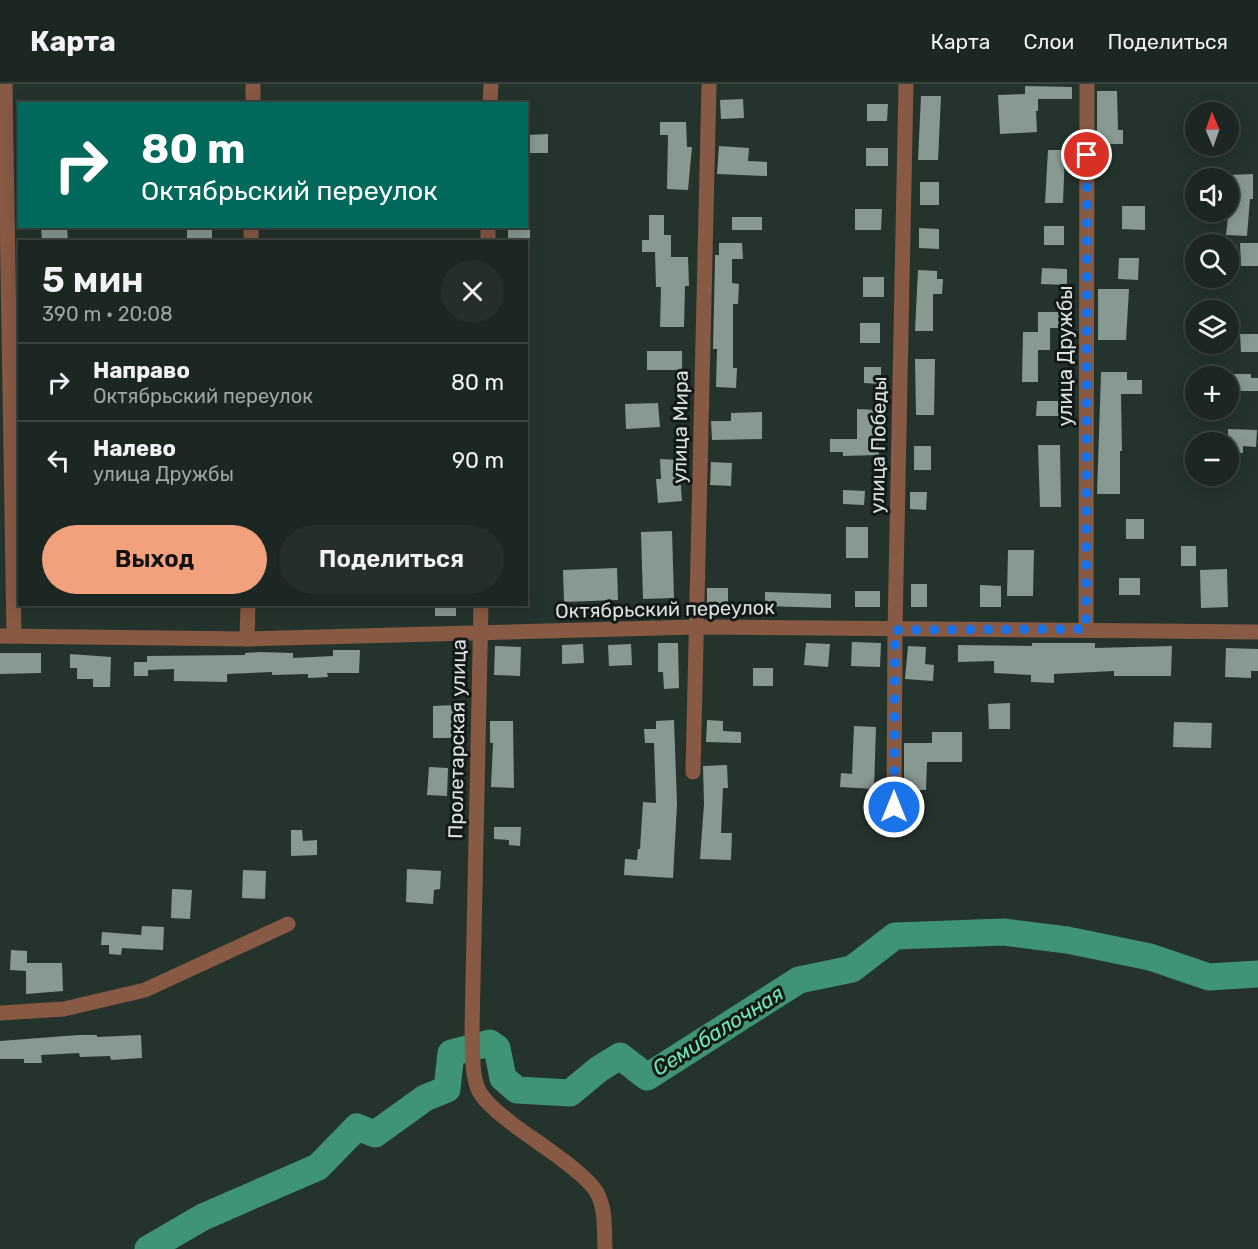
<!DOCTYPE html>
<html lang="ru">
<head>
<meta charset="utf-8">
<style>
	:root { --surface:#1c2622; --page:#252e2a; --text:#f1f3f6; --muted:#a0a5a5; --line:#3a4340; --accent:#f1a17c }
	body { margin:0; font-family:Rubik,sans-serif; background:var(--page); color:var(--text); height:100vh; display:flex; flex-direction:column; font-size:22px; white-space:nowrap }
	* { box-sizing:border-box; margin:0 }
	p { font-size:20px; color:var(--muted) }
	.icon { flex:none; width:33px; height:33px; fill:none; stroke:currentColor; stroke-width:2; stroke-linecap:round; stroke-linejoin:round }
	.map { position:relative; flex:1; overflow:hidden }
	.drawer { position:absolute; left:18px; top:156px; width:510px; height:366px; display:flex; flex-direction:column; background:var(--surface); border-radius:0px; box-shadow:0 3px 15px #0003,0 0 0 2px var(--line) }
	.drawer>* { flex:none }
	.guide { position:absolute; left:18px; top:18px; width:510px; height:126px; border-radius:0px; box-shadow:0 3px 15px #0003,0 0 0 2px var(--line); background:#00695c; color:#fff; overflow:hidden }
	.needle { width:39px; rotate:358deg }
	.controls { position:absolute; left:1185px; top:18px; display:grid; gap:12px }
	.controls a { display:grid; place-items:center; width:54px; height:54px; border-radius:50%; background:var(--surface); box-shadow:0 3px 15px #0003,0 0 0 2px var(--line); font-size:30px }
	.pin { position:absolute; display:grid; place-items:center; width:51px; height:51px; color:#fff; margin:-26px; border:3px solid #fff; border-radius:50%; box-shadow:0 2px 6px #0007 }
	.me { position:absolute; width:66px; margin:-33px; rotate:0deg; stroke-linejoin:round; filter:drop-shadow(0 0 4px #0008) }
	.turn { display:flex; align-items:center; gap:21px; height:126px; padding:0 24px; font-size:27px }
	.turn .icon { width:78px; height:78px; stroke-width:2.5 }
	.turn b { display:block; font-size:42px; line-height:51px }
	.round { display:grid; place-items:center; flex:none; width:63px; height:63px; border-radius:32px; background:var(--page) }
	.summary { display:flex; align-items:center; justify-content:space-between; height:102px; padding:0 24px }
	h1 { font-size:36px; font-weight:600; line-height:45px }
	.primary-button { display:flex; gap:12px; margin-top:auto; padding:12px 24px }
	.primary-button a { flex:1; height:69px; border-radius:36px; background:var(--accent); color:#111; font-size:24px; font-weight:600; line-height:69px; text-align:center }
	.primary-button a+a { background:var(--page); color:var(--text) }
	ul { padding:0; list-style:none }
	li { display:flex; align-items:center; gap:18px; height:78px; padding:0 24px; border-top:2px solid var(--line) }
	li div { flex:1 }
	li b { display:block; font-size:22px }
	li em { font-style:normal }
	header { display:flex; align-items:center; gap:36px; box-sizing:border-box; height:84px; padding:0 30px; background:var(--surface); border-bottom:2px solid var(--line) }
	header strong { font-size:28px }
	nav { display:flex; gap:33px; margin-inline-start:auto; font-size:21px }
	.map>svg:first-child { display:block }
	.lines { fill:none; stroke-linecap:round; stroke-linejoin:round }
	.river { stroke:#3e9474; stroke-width:27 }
	.building { fill:#889991 }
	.minor { stroke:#885943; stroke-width:15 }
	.route { stroke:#1a73e8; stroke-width:10; stroke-dasharray:0 18 }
	.labels { text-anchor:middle; stroke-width:6; stroke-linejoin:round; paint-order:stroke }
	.street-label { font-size:20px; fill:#dae3df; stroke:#131916 }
	.water-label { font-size:21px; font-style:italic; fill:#70e7ba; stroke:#131916 }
</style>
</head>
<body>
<header>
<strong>Карта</strong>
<nav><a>Карта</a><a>Слои</a><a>Поделиться</a></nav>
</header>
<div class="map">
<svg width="1258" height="1165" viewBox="0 0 1258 1165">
	<rect width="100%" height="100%" fill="#25332d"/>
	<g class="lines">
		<polyline class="river" points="148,1165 203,1133 318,1083 357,1043 375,1050 425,1014 447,1005 451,969 490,959 497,964 503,994 517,1006 570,1009 599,985 620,972 647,993 799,896 852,885 895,852 1004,848 1067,856 1150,873 1209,893 1258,890"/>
	</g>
	<g class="building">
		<polygon points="1025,2 1072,3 1072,15 1038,15 1038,27 1036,27 1037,48 1000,50 998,11 1025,10"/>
		<polygon points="1097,7 1117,7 1118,46 1123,46 1123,60 1097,60"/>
		<polygon points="921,12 941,12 938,76 918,76"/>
		<polygon points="743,15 744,34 721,35 720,16"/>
		<polygon points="867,20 888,20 887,37 867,37"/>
		<polygon points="660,38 686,38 687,63 692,63 688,106 667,105 668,51 660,51"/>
		<polygon points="548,50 548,69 526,69 526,51"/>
		<polygon points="719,62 749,64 748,77 767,78 767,92 717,90"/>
		<rect x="866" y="64" width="22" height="18"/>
		<polygon points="1048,66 1065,66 1063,119 1045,119"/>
		<polygon points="1253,90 1253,115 1250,115 1247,152 1226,151 1229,124 1229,91"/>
		<rect x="920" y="98" width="19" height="23"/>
		<polygon points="1122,122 1145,122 1145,146 1122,145"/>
		<polygon points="855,125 882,125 881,146 855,146"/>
		<polygon points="649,131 664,131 664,151 671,151 671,173 688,173 689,202 685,202 684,243 660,243 661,203 656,203 655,168 642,168 642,156 649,156"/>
		<rect x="732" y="133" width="30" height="13"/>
		<polygon points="41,142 67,142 68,158 42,158"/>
		<rect x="187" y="142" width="25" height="16"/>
		<rect x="508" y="142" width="22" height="16"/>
		<rect x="1044" y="142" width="20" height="19"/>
		<polygon points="919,144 939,145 939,165 919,164"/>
		<polygon points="719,159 742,159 743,175 732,175 732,199 739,200 738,220 733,220 733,284 737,284 736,304 716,303 717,265 713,265 715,177 715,171 719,171"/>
		<polygon points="1240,159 1258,159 1258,182 1241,182"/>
		<polygon points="1119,174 1139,174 1138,196 1118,195"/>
		<polygon points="1042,184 1067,185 1067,201 1041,200"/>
		<polygon points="918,186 937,187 937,195 943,195 942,210 933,210 933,247 915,247"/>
		<rect x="863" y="193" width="21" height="20"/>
		<polygon points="1098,205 1129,205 1126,256 1098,256"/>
		<polygon points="1038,228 1065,228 1065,244 1050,244 1050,266 1038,266 1038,298 1022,298 1023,248 1038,248"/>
		<rect x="860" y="239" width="20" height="20"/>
		<polygon points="1240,250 1258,250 1258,268 1241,268"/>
		<rect x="647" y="267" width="35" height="19"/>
		<polygon points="915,275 935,275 934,331 916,331"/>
		<polygon points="864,283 881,283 881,300 864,299"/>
		<polygon points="1101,288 1127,288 1127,296 1142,296 1142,310 1121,310 1122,367 1120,367 1120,410 1097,410"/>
		<polygon points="1232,290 1251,290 1251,294 1258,294 1258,307 1232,307"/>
		<polygon points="1037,317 1062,317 1062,332 1036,332"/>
		<polygon points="658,319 660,343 626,345 625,320"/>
		<polygon points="857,325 876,326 876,354 879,354 879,371 843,372 843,368 830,368 830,355 857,355"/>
		<polygon points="762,328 762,355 712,356 711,337 731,337 731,329"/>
		<polygon points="1228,345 1257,346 1256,363 1243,362 1243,369 1228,368"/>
		<polygon points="1038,361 1060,361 1061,423 1040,423"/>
		<rect x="914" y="362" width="17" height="24"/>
		<polygon points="660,375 679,376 682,417 658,419 656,395 661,395"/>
		<polygon points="711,378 732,379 731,402 710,401"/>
		<polygon points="843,406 865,407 864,421 843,420"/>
		<polygon points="910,408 927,408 926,426 910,425"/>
		<rect x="1126" y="435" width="18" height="20"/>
		<rect x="846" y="443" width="22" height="31"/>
		<polygon points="672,447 674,514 643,515 641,448"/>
		<rect x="1181" y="462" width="15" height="20"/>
		<polygon points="1008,466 1034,466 1033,512 1007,512"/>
		<polygon points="617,484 618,516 564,518 563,486"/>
		<polygon points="1227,485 1228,523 1201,524 1200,486"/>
		<rect x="1119" y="494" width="21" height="17"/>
		<rect x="911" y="500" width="16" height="23"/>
		<polygon points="980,501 1001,502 1001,523 980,523"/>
		<rect x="707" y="504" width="21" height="17"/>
		<rect x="855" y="507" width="25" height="16"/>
		<polygon points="765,508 831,510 831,524 765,522"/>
		<rect x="435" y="520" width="21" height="12"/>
		<polygon points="852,558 881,559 880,583 851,582"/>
		<polygon points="658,559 678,559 679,604 664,605 663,588 658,588"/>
		<polygon points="806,559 830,560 828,583 804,581"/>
		<polygon points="1032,559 1095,559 1095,564 1172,562 1171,592 1114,592 1114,587 1054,590 1054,599 1031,598 1031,591 994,589 994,577 958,578 958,561 1032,562"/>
		<polygon points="583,560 584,579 562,580 562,561"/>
		<polygon points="631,560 632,581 609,582 608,561"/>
		<polygon points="495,562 521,563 520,592 494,591"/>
		<polygon points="908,562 926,563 925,580 934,581 933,597 905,595"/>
		<polygon points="1226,564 1258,565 1258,587 1251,587 1251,594 1225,593"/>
		<polygon points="333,566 360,566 359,589 327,589 328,593 308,594 308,590 272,591 272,588 227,590 227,598 174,597 174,585 148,586 148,592 134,592 134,578 147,578 147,572 245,571 245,569 260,568 293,569 293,574 333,572"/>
		<polygon points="0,569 41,569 41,589 0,590"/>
		<polygon points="70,570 111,573 110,603 93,603 93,595 77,595 77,584 70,584"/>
		<rect x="753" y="584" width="20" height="18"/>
		<polygon points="1010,619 1010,645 989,645 988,620"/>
		<polygon points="455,621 455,654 433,654 433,622"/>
		<polygon points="674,636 677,720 673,794 624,791 625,775 637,776 638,765 640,765 643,718 656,719 654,659 645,659 644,645 656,645 656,637"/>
		<polygon points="707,636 723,637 723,647 741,648 741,659 706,658"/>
		<polygon points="490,637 513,637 514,704 491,703 493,659 490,659"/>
		<polygon points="1174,638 1212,639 1211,664 1173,663"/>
		<polygon points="854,642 876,643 874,705 840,703 841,689 852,690"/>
		<polygon points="932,648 962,648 962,678 927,678 926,706 904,706 904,659 932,659"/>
		<polygon points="727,681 728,704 723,704 721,749 732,749 731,776 700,775 704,720 703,682"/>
		<polygon points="429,683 448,684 447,712 427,711"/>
		<polygon points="494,743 521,743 520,762 509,761 509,756 494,755"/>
		<polygon points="291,746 302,746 303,757 317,756 317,771 291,772"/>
		<polygon points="407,785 441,787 440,805 434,806 433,820 406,818"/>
		<polygon points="243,786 266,787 265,815 242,814"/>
		<polygon points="172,805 192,806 190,835 171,834"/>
		<polygon points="142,842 164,843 163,866 122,864 121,871 109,870 109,861 101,861 102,848 141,851"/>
		<polygon points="11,866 27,867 27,879 62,879 63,907 26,910 26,887 10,886"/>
		<polygon points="79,951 97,951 97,953 141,951 142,974 111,976 110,972 80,973 79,969 41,971 42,979 24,979 24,975 0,975 0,957"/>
	</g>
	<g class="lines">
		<g class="minor">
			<polyline points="5,0 14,552"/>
			<polyline points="253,20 253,0"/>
			<polyline points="490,20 491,0"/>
			<polyline points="251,158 251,142"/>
			<polyline points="488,158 488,142"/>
			<path d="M481 520 472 945C473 963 471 988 478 1005 484 1018 499 1029 510 1038 530 1054 589 1090 598 1111 606 1127 604 1147 605 1165"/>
			<polyline points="1086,545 1087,0"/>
			<polyline points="0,552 247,555 697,543 1258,548"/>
			<polyline points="247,555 248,520"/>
			<polyline points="693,688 709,0"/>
			<polyline points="894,723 895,546 906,0"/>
			<polyline points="0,929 64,925 145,906 288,840"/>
		</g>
	</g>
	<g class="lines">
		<polyline class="route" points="894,723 895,546 1086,545 1087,71"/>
	</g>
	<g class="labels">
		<g class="street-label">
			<text transform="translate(1065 272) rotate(-90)" y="7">улица Дружбы</text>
			<text transform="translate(680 343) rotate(-89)" y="7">улица Мира</text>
			<text transform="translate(878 361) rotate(-89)" y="7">улица Победы</text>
			<text transform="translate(665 525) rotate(-1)" y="7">Октябрьский переулок</text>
			<text transform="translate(457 655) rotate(-89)" y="7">Пролетарская улица</text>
		</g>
		<g class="water-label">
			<text transform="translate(718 947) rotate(-32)" y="7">Семибалочная</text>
		</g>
	</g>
</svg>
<div class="controls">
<a><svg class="needle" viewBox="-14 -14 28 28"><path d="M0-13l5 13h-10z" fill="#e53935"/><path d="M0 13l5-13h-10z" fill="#a0a5a5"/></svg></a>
<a><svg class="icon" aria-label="sound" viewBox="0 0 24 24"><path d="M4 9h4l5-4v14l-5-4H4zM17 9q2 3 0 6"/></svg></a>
<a><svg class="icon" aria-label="search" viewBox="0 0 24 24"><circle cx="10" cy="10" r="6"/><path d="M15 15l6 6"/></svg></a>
<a><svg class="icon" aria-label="layers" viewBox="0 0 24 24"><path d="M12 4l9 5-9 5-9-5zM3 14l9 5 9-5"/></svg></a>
<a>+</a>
<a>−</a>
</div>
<div class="pin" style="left:1087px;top:71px;background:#d93025"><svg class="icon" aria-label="arrive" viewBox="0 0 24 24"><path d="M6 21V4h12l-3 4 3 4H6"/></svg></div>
<svg class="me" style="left:894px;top:723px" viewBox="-20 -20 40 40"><circle r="17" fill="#1a73e8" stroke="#fff" stroke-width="3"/><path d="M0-11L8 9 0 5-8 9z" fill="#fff"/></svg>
<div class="guide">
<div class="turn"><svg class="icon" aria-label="right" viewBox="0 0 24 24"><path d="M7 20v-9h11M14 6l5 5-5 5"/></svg><div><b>80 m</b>Октябрьский переулок</div></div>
</div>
<section class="drawer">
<div class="summary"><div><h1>5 мин</h1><p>390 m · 20:08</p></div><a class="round"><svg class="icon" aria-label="close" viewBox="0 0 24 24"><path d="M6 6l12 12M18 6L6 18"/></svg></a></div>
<ul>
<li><svg class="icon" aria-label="right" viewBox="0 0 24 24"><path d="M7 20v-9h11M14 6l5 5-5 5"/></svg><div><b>Направо</b><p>Октябрьский переулок</p></div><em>80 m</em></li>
<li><svg class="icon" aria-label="left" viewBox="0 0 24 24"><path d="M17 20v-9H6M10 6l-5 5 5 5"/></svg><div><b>Налево</b><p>улица Дружбы</p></div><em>90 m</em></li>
</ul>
<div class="primary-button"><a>Выход</a><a>Поделиться</a></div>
</section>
</div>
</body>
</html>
